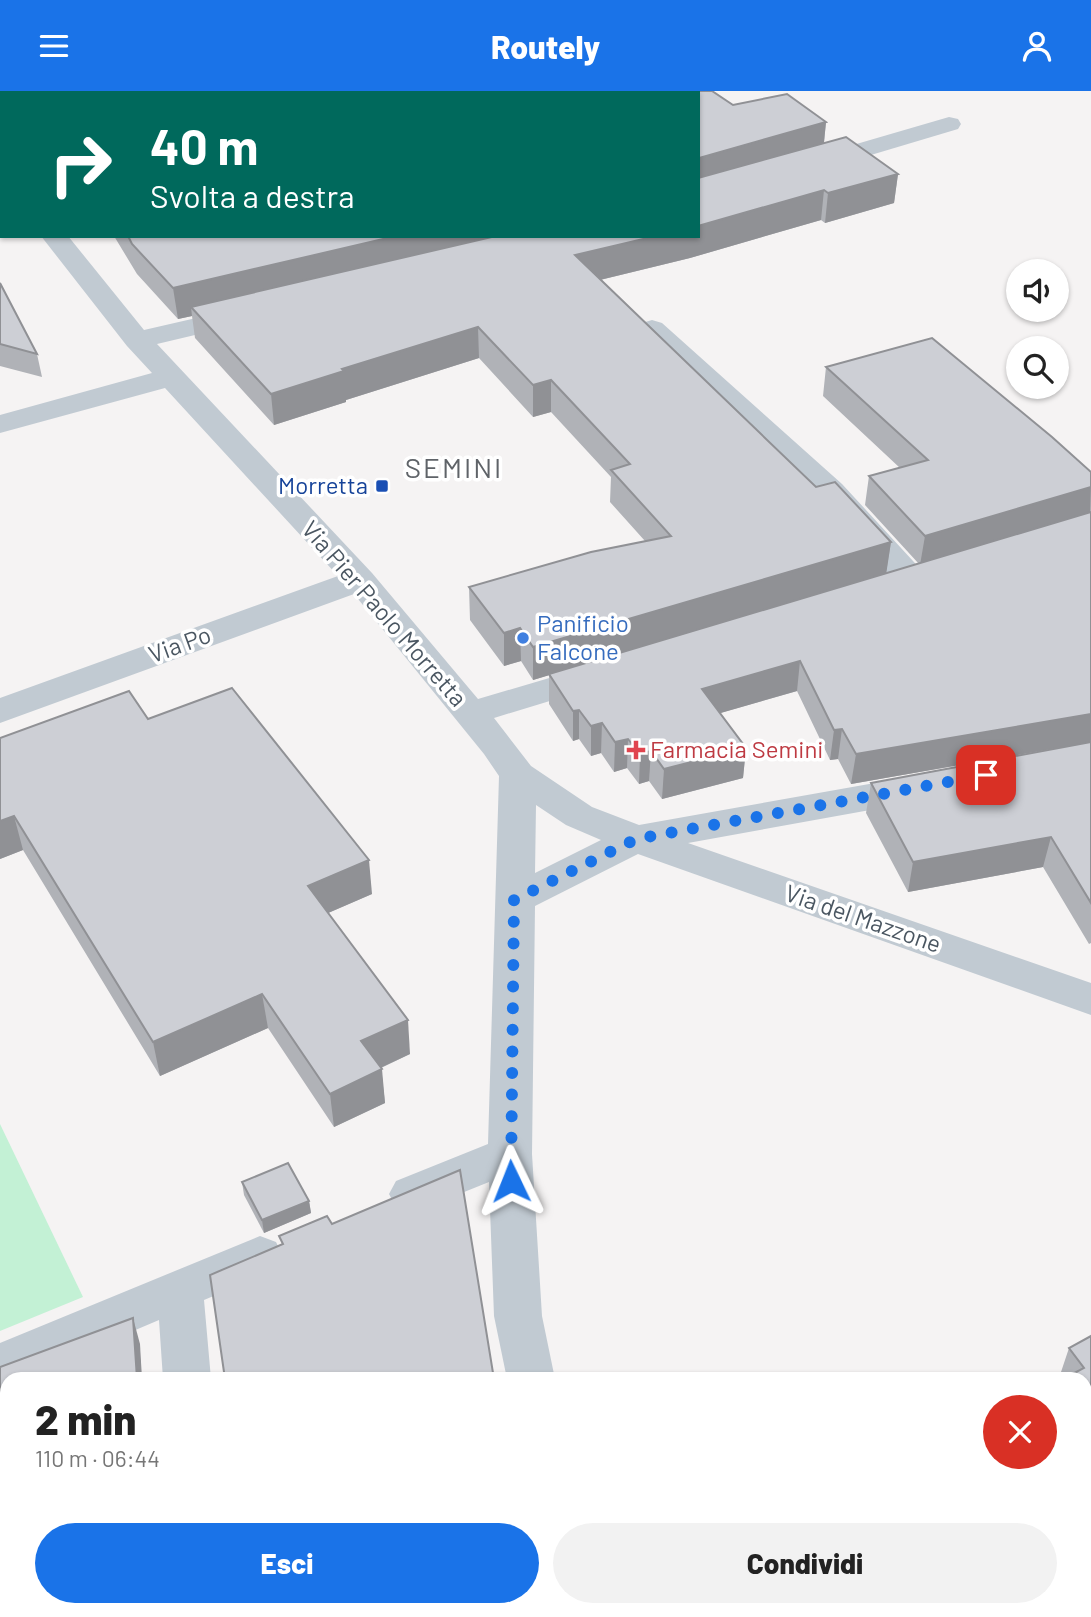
<!DOCTYPE html>
<html lang="it">
<head>
<meta charset="utf-8">
<style>
	:root { --surface:#fff; --page:#f2f2f2; --text:#222; --muted:#767676; --accent:#1a73e8 }
	body { margin:0; font-family:Barlow,sans-serif; background:var(--page); color:var(--text); height:100vh; display:flex; flex-direction:column; font-size:26px; white-space:nowrap }
	* { box-sizing:border-box; margin:0 }
	p { font-size:23px; color:var(--muted) }
	.icon { flex:none; width:38px; height:38px; fill:none; stroke:currentColor; stroke-width:2; stroke-linecap:round; stroke-linejoin:round }
	.map { position:relative; flex:1; overflow:hidden }
	.details { position:absolute; left:0px; top:1281px; width:1092px; height:245px; display:flex; flex-direction:column; background:var(--surface); border-radius:21px 21px 0 0; box-shadow:0 2px 5px #0004 }
	.details>* { flex:none }
	.hud { position:absolute; left:0px; top:0px; width:700px; height:147px; box-shadow:0 2px 5px #0004; background:#00695c; color:#fff; overflow:hidden }
	.buttons { position:absolute; left:1006px; top:168px; display:grid; gap:14px }
	.buttons a { display:grid; place-items:center; width:63px; height:63px; border-radius:50%; background:var(--surface); box-shadow:0 2px 5px #0004; font-size:35px }
	.pin { position:absolute; display:grid; place-items:center; width:60px; height:60px; color:#fff; margin:-30px; border-radius:14px; box-shadow:0 4px 10px #0006 }
	.me { position:absolute; width:77px; margin:-38px; rotate:358deg; stroke-linejoin:round; filter:drop-shadow(0 0 5px #0008) }
	.turn { display:flex; align-items:center; gap:24px; height:147px; padding:0 35px; font-size:32px }
	.turn .icon { width:91px; height:91px; stroke-width:2.5 }
	.turn b { display:block; font-size:49px; line-height:60px }
	.round { display:grid; place-items:center; flex:none; width:74px; height:74px; border-radius:37px; background:var(--page) }
	.headline { display:flex; align-items:center; justify-content:space-between; height:119px; padding:0 35px }
	h1 { font-size:42px; font-weight:800; line-height:52px }
	.primary-button { display:flex; gap:14px; margin-top:auto; padding:14px 35px }
	.primary-button a { flex:1; height:80px; border-radius:42px; background:var(--accent); color:#fff; font-size:28px; font-weight:800; line-height:80px; text-align:center }
	.primary-button a+a { background:var(--page); color:var(--text) }
	header { display:flex; justify-content:space-between; align-items:center; height:91px; padding:0 35px; background:var(--accent); color:#fff; font-size:32px; font-weight:800 }
	.map>svg:first-child { display:block }
	.green { fill:#c3f1d5 }
	.lines { fill:none; stroke-linecap:round; stroke-linejoin:round }
	.minor { fill:#c1cad2; fill-rule:evenodd }
	.wall { fill:#b0b2b7 }
	.shaded-wall { fill:#909195 }
	.building { fill:#cdcfd5; stroke:#909195; stroke-width:2 }
	.route { stroke:#1a73e8; stroke-width:12; stroke-dasharray:0 21.6 }
	.transit-dot { fill:#1a4fb4; stroke:#fff; stroke-width:2.5 }
	.shop-dot { fill:#3f7fe0; stroke:#fff; stroke-width:2.5 }
	.health-dot { fill:#e0444e; stroke:#fff; stroke-width:2.5 }
	.labels { text-anchor:middle; stroke-width:7; stroke-linejoin:round; paint-order:stroke }
	.transit-label { font-size:24px; fill:#164399; stroke:#fff; text-anchor:end }
	.street-label { font-size:24px; fill:#4a5661; stroke:#fff }
	.shop-label { font-size:24px; fill:#366cbe; stroke:#fff; text-anchor:start }
	.health-label { font-size:24px; fill:#be3a42; stroke:#fff; text-anchor:start }
	.quarter-label { font-size:28px; letter-spacing:2px; fill:#5f6368; stroke:#fff }
</style>
</head>
<body>
<header><svg class="icon" aria-label="menu" viewBox="0 0 24 24"><path d="M4 6h16M4 12h16M4 18h16"/></svg>Routely<svg class="icon" aria-label="person" viewBox="0 0 24 24"><circle cx="12" cy="8" r="4"/><path d="M4 21q1-7 8-7t8 7"/></svg></header>
<div class="map">
<svg width="1091" height="1526" viewBox="0 0 1091 1526">
	<rect width="100%" height="100%" fill="#f5f3f3"/>
	<polygon class="green" points="0,1033 83,1206 0,1240"/>
	<g class="lines">
		<g class="minor">
			<polygon points="949,26 958,28 961,33 958,38 814,81 805,78 801,73 805,68"/>
			<polygon points="0,59 2,60 2,77 0,76"/>
			<path d="M41 145H68L144 239 244 216 254 218 258 224 254 230 157 253 372 482 478 608 600 572 612 575 618 583 612 591 494 627 531 675 592 716 639 734 920 684 933 688 939 697 933 706 920 710 688 752 1091 892V924L638 763 535 815 532 1063 542 1225 555 1288H507L494 1225 489 1091 412 1122 396 1116 389 1103 396 1090 488 1053 499 685 484 663 354 503 0 632V607L338 485 165 297 0 342V324L152 282 127 255ZM536 714 566 734 601 749 535 782Z"/>
			<polygon points="652,229 662,232 842,393 925,483 930,490 925,497 913,500 901,497 820,407 642,244 638,238 642,232"/>
			<polygon points="260,1145 276,1151 283,1165 276,1179 204,1209 211,1288 163,1288 159,1229 20,1288 7,1288 7,1293 0,1295 0,1252"/>
			<polygon points="181,1519 233,1519 235,1526 181,1526"/>
			<polygon points="555,1519 607,1519 609,1526 555,1526"/>
		</g>
	</g>
	<g class="wall">
		<polygon points="46,0 140,0 142,2 47,2"/>
		<polygon points="733,14 826,31 824,52 898,83 894,112 825,132 821,129 690,167 600,189 816,396 891,451 886,482 919,473 865,414 869,385 900,377 823,305 826,276 1091,381 1091,651 851,693 838,668 830,669 797,600 720,622 746,657 743,687 662,708 649,690 639,693 627,677 614,681 601,662 591,665 579,648 573,650 549,613 549,584 533,589 521,570 504,575 470,529 469,496 645,450 610,411 611,386 551,321 533,326 479,267 346,309 346,311 274,334 195,247 192,225 178,228 137,183 114,145 698,145"/>
		<polygon points="0,192 37,263 42,286 0,275"/>
		<polygon points="148,628 372,803 328,822 410,963 381,977 385,1012 334,1036 268,937 160,985 23,759 0,768 0,647"/>
		<polygon points="1091,651 1091,852 1089,853 1043,776 908,801 866,722 871,692"/>
		<polygon points="242,1091 309,1110 311,1122 264,1142 244,1104"/>
		<polygon points="1091,1245 1091,1463 1085,1455 1085,1288 1066,1287 1061,1281 1069,1257"/>
	</g>
	<g class="shaded-wall">
		<polygon points="826,31 823,60 698,96 699,67"/>
		<polygon points="898,83 894,112 825,132 828,102"/>
		<polygon points="824,99 821,129 690,167 575,195 575,164 656,145 698,145 698,135"/>
		<polygon points="396,145 525,145 191,216 192,225 178,228 173,197"/>
		<polygon points="478,236 479,267 346,309 346,311 274,334 271,303 342,278"/>
		<polygon points="551,289 551,321 533,326 533,294"/>
		<polygon points="1091,396 1090,423 920,474 925,445"/>
		<polygon points="891,451 886,484 533,589 533,556"/>
		<polygon points="520,537 521,570 504,575 504,542"/>
		<polygon points="800,570 797,600 700,628 702,598"/>
		<polygon points="579,619 579,648 573,650 573,620"/>
		<polygon points="1091,623 1091,651 851,693 856,663"/>
		<polygon points="602,632 601,662 591,665 591,635"/>
		<polygon points="842,638 838,668 830,669 834,639"/>
		<polygon points="628,648 627,677 614,681 615,651"/>
		<polygon points="746,657 743,687 662,708 664,678"/>
		<polygon points="651,660 649,690 639,693 640,663"/>
		<polygon points="14,725 23,759 0,768 0,730"/>
		<polygon points="1051,746 1043,776 908,801 913,771"/>
		<polygon points="369,769 372,803 312,829 308,795"/>
		<polygon points="262,903 268,937 160,985 153,951"/>
		<polygon points="408,929 410,963 365,984 361,950"/>
		<polygon points="382,978 385,1012 334,1036 330,1003"/>
		<polygon points="309,1110 311,1122 264,1142 262,1129"/>
		<polygon points="133,1227 140,1253 142,1288 137,1288"/>
		<rect x="150" y="1519" width="6" height="7"/>
		<polygon points="332,1519 449,1519 423,1526 306,1526"/>
	</g>
	<g class="building">
		<polygon points="60,0 140,0 142,2 61,2"/>
		<polygon points="162,0 226,0 227,2 162,2"/>
		<polygon points="316,0 712,0 733,14 787,3 826,31 699,67 698,84 698,2 307,2"/>
		<polygon points="846,46 898,83 828,102 824,99 698,135 698,87"/>
		<polygon points="128,145 396,145 173,197 132,153"/>
		<polygon points="496,145 656,145 575,164 816,396 835,391 891,451 533,556 520,537 504,542 469,496 591,461 671,445 611,379 630,373 551,289 533,294 478,236 342,278 344,280 271,303 191,216"/>
		<polygon points="0,192 37,263 0,253"/>
		<polygon points="932,247 1052,346 1091,381 1091,396 925,445 869,385 928,369 826,276"/>
		<polygon points="1091,421 1091,623 856,663 842,638 834,639 800,570 702,598 746,657 664,678 651,660 640,663 628,648 615,651 602,632 591,635 579,619 573,620 549,583"/>
		<polygon points="232,597 369,769 308,795 408,929 361,950 382,978 330,1003 262,903 153,951 14,725 0,730 0,647 129,600 148,628"/>
		<polygon points="1091,651 1091,812 1051,746 913,771 871,692"/>
		<polygon points="288,1072 309,1110 262,1129 242,1091"/>
		<polygon points="460,1079 494,1288 225,1288 210,1184 283,1153 279,1145 327,1125 332,1133"/>
		<polygon points="133,1227 137,1288 7,1288 7,1519 150,1519 150,1526 0,1526 0,1276"/>
		<polygon points="1091,1245 1091,1430 1085,1422 1085,1288 1063,1288 1084,1277 1069,1257"/>
		<polygon points="256,1519 332,1519 306,1526 257,1526"/>
	</g>
	<g class="lines">
		<polyline class="route" points="511,1090 514,809 636,748 986,684"/>
	</g>
	<rect class="transit-dot" x="375" y="388" width="14" height="14" rx="3.5"/>
	<circle class="shop-dot" cx="523" cy="547" r="7"/>
	<path class="health-dot" d="M632.5 648.5h7v7h7v7h-7v7h-7v-7h-7v-7h7z"/>
	<g class="labels">
		<g class="transit-label">
			<text x="368" y="403">Morretta</text>
		</g>
		<g class="street-label">
			<text transform="translate(384 523) rotate(49)" y="8">Via Pier Paolo Morretta</text>
			<text transform="translate(180 554) rotate(-20)" y="8">Via Po</text>
			<text transform="translate(863 828) rotate(19)" y="8">Via del Mazzone</text>
		</g>
		<g class="shop-label">
			<text x="537" y="541">Panificio<tspan x="537" dy="28">Falcone</tspan></text>
		</g>
		<g class="health-label">
			<text x="650" y="667">Farmacia Semini</text>
		</g>
		<g class="quarter-label">
			<text x="454" y="387">SEMINI</text>
		</g>
	</g>
</svg>
<div class="buttons">
<a><svg class="icon" aria-label="sound" viewBox="0 0 24 24"><path d="M4 9h4l5-4v14l-5-4H4zM17 9q2 3 0 6"/></svg></a>
<a><svg class="icon" aria-label="search" viewBox="0 0 24 24"><circle cx="10" cy="10" r="6"/><path d="M15 15l6 6"/></svg></a>
</div>
<div class="pin" style="left:986px;top:684px;background:#d93025"><svg class="icon" aria-label="arrive" viewBox="0 0 24 24"><path d="M6 21V4h12l-3 4 3 4H6"/></svg></div>
<svg class="me" style="left:511px;top:1090px" viewBox="-20 -20 40 40"><path d="M0-17L14 15 0 8-14 15z" fill="#1a73e8" stroke="#fff" stroke-width="4"/></svg>
<div class="hud">
<div class="turn"><svg class="icon" aria-label="right" viewBox="0 0 24 24"><path d="M7 20v-9h11M14 6l5 5-5 5"/></svg><div><b>40 m</b>Svolta a destra</div></div>
</div>
<section class="details">
<div class="headline"><div><h1>2 min</h1><p>110 m · 06:44</p></div><a class="round" style="background:#d93025;color:#fff"><svg class="icon" aria-label="close" viewBox="0 0 24 24"><path d="M6 6l12 12M18 6L6 18"/></svg></a></div>
<div class="primary-button"><a>Esci</a><a>Condividi</a></div>
</section>
</div>
</body>
</html>
